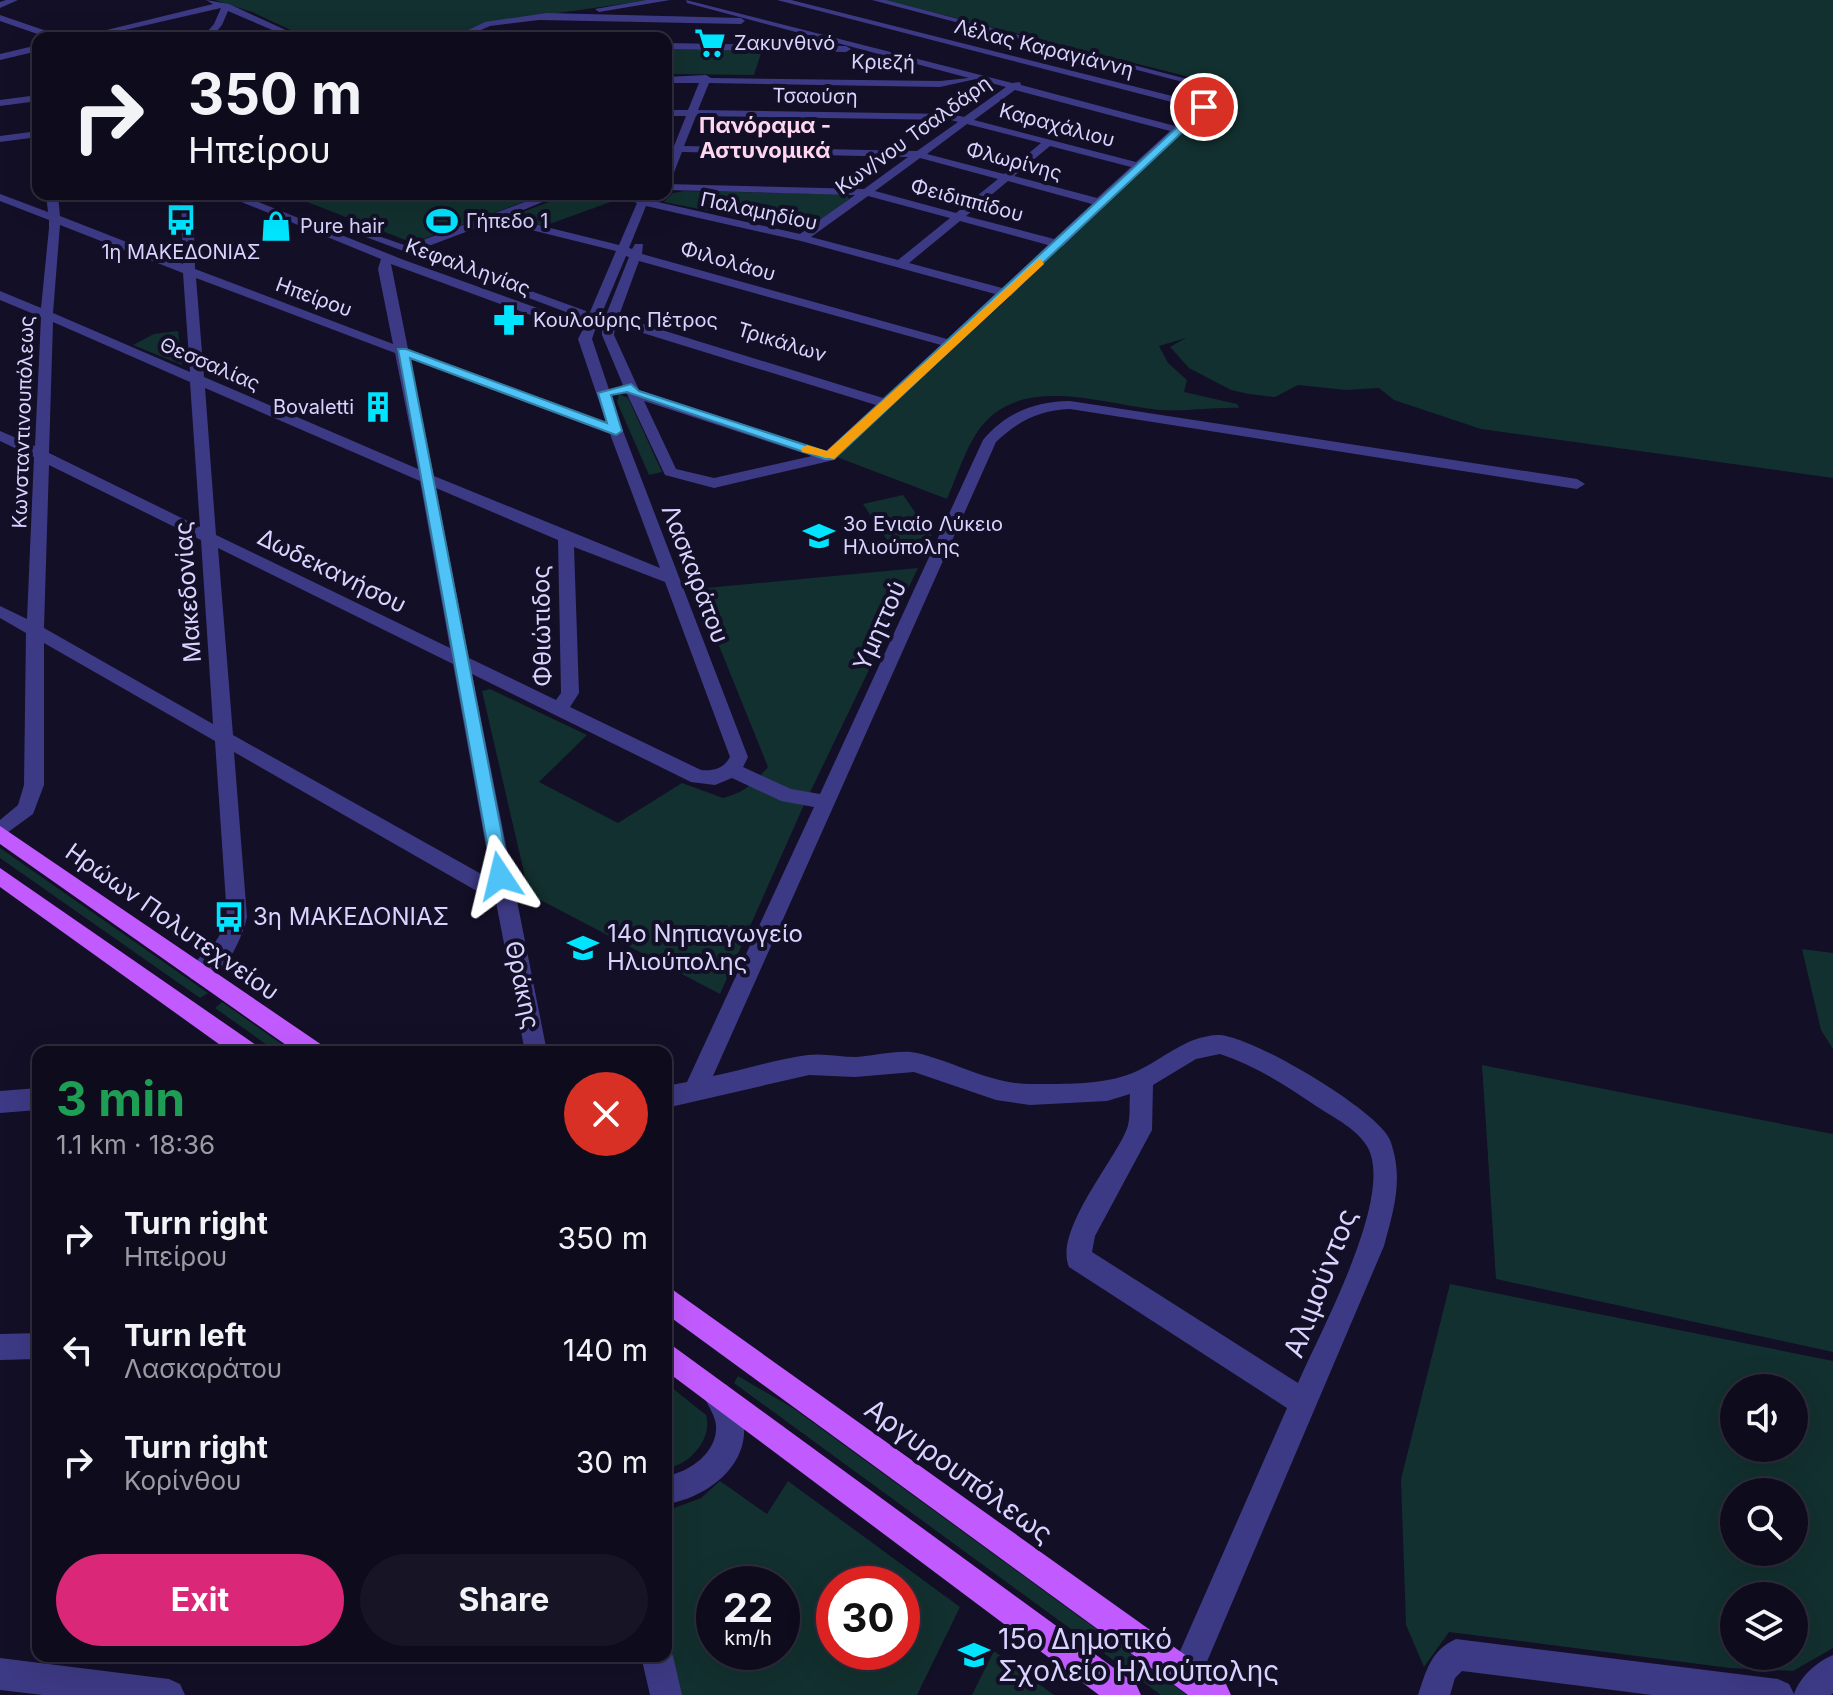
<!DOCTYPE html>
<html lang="en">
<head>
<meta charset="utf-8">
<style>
	:root { --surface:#0e0b1c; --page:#171425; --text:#f1f3f6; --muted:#9b9ba3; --line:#2e2b3b; --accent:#db2777 }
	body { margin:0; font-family:Inter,sans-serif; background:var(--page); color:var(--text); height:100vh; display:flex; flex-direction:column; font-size:30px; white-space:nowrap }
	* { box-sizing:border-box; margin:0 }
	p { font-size:26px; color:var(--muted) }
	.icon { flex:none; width:44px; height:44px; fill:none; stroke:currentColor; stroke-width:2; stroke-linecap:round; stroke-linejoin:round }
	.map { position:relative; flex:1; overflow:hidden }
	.sheet { position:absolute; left:32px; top:1046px; width:640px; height:616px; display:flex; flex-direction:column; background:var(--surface); border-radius:16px; box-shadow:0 8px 32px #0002,0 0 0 2px var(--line) }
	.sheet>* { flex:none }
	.banner { position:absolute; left:32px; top:32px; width:640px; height:168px; border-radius:16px; box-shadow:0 8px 32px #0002,0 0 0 2px var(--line); background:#0e0b1c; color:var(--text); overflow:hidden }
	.controls { position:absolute; left:1720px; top:1374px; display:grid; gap:16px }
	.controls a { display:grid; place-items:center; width:88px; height:88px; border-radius:50%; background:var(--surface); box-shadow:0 8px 32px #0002,0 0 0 2px var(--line); font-size:40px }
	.speed { position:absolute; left:696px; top:1566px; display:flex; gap:16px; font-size:40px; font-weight:700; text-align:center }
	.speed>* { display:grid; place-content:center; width:104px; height:104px; border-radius:50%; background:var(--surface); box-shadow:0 8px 32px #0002,0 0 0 2px var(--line); line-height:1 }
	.speed small { font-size:20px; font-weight:400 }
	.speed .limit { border:12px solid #d22; background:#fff; color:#111 }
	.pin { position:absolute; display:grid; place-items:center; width:68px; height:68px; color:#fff; margin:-34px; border:4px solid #fff; border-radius:50%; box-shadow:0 2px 8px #0007 }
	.me { position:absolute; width:88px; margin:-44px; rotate:350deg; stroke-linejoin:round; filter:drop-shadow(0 0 6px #0008) }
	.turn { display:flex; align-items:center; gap:28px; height:168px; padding:0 24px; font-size:36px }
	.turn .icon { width:104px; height:104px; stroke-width:2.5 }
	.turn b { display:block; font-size:56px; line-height:68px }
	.round { display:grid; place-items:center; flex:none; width:84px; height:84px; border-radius:42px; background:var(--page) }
	.headline { display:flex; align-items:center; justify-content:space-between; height:136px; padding:0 24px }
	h1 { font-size:48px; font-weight:700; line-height:60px; color:#1e9e55 }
	.cta { display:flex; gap:16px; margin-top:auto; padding:16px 24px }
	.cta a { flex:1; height:92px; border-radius:48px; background:var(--accent); color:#fff; font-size:32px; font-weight:700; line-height:92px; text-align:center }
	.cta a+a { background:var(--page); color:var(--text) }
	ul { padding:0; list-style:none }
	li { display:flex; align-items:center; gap:24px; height:112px; padding:0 24px }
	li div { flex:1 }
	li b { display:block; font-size:30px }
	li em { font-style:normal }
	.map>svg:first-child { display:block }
	.green { fill:#12302f; fill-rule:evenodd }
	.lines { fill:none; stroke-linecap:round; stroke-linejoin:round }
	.minor { fill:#3d3a85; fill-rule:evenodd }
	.tertiary { fill:#3d3a85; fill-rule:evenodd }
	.primary { fill:#c25bff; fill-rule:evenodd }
	.route { fill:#4fc3f7; stroke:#337fa1; stroke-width:2 }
	.slow { fill:#f59e0b }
	.labels { text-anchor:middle; stroke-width:8; stroke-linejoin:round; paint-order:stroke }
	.far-poi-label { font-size:20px; fill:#d9d4ff; stroke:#130f26; text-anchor:start }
	.far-street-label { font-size:20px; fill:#d9d4ff; stroke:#130f26 }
	.far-neighbourhood-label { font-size:22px; font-weight:bold; fill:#ffd6f0; stroke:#130f26 }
	.street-label { font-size:24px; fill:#d9d4ff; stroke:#130f26 }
	.poi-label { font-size:24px; fill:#d9d4ff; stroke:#130f26; text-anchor:start }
	.near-street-label { font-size:28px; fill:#d9d4ff; stroke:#130f26 }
	.near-poi-label { font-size:28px; fill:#d9d4ff; stroke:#130f26; text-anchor:start }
</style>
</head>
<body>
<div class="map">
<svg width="1833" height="1695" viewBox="0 0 1833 1695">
	<rect width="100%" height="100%" fill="#130f26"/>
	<g class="green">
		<polygon points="215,0 651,0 486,23 452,38 308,38 252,12"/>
		<path d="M884 0H1833V478L1481 429 1394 400 1379 388 1346 390 1298 385 1275 397 1249 394 1231 390 1189 368 1170 347 1186 338 1159 346 1168 363 1187 380 1184 392 1237 404 1239 408C1213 407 1186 412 1160 410 1107 405 1033 377 989 418 968 438 959 472 947 499L834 456 1229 87Z"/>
		<polygon points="666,49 762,50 754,75 666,74"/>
		<polygon points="684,191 847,194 849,199 818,222 796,228 664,202 673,193"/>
		<polygon points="319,194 545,194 413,243 302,200"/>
		<polygon points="569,194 607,194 619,199 544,226 510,217"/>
		<polygon points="178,331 182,365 133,345 154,334"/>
		<polygon points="619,394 628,398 662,472 649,475 617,402"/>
		<polygon points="903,495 932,536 891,546 863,504"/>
		<path d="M918 568 803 807 720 994 529 894 482 691 490 689 587 735 539 782 618 823 682 783 723 798C744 793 754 783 768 767L696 589Z"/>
		<polygon points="0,848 208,993 200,998 0,858"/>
		<polygon points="1802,949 1833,953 1833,1049 1821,1030"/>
		<polygon points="222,1002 293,1052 277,1052 215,1008"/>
		<polygon points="1482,1065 1833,1134 1833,1352 1496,1279"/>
		<path d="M1450 1284 1833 1361V1648L1793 1671 1730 1668 1449 1632 1424 1667 1406 1625 1401 1479ZM1734 1388H1794V1448H1734ZM1734 1492H1794V1552H1734ZM1734 1596H1794V1656H1734Z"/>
		<polygon points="738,1376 793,1408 1187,1695 1161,1695 734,1383"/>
		<path d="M666 1383 706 1415C713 1439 689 1466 666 1468Z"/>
		<path d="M720 1481 767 1514 788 1481 960 1607 917 1695H680L666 1632V1511L701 1498ZM714 1584H782V1652H714ZM834 1584H902V1652H834Z"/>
		<polygon points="994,1651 1054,1695 972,1695"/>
	</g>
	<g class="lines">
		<g class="minor">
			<polygon points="6,0 18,0 0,8 0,2"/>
			<polygon points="206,0 229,4 303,38 291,38 228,11 222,25 211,38 202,38 214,24 221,8 90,38 74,38 213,4"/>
			<polygon points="647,0 670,0 599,12 595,9"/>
			<path d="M686 0 1012 83 1020 82 1021 85 1175 126 1195 108 777 0H791L1200 103 1213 90 872 0H886L1225 89 1063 246 1059 247 1011 296 1007 297 834 460 714 488 665 475 627 394 613 390 623 385 602 335V328L596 327 592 339 623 431 748 757 743 767 791 789 820 794 983 440C1005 413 1036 401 1070 401L1577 479 1585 484 1577 489 1070 409C1040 410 1018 421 996 442L713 1076C744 1070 776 1059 808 1055 824 1053 840 1057 856 1057 875 1056 898 1049 917 1053 956 1062 992 1085 1033 1084 1066 1084 1105 1085 1135 1072 1164 1059 1184 1037 1217 1035 1248 1033 1379 1111 1390 1140 1404 1178 1394 1209 1384 1246L1197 1685 1186 1690 1175 1685 1170 1674 1287 1408 1069 1267C1054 1232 1112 1164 1126 1131 1131 1121 1129 1106 1130 1094L1107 1101 1030 1105 996 1100 914 1072 855 1077 809 1075 666 1108V1086L687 1082 814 807 781 801 732 778 715 785 691 782 472 674 547 1052H525L496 902 234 752 247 917C242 939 221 989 191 979L188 973C200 950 217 952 227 917L215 741 44 643V785L33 814 0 838V820L18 805 24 785 26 633 0 618V606L27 619 34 457 0 441V431L35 446 41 317 0 300V291L41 308 49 228V220L0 201V194L48 212 46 194H58L60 216 183 264 181 194H193L195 269 393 344 378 269 381 259 222 194H238L404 260 565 318 587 319 616 251 495 221 418 250 586 311V317L582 318 358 234 364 231 407 246 546 194H562L506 217 619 245 637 203 613 194 639 197 640 194H652L649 200 800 234 855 195 666 190V184L864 189 908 157 682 152 671 180 666 183V166L672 152H666V146H674L686 116H666V110H688L699 83H666V77L706 75 711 78 940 81 969 78 687 3ZM976 79 1006 87 964 117 951 114 698 110 709 83 940 87ZM1015 90 1170 131 1136 162 974 120ZM696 116 951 120 958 122 917 151 684 146ZM967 124 1041 143 1004 174 927 154ZM1050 146 1131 167 1097 198 1014 176ZM920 158 998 179 956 213 875 191ZM1008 181 1092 204 1054 239 966 216ZM868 196 950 218 898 260 811 237ZM646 206 801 241 995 294 947 339 642 254 643 244H635L632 249 629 248ZM960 221 1048 245 1002 288 909 263ZM60 225 183 273 190 372 53 313ZM626 256 629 257 604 320H599ZM639 261 941 345 883 398 636 322 617 321ZM391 264 558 325 584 327 578 339 606 422 408 349ZM196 278 395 353 418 469 204 377ZM53 322 190 382 200 527 49 453ZM615 328 630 329 876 405 826 451 639 390 614 335ZM410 359 610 434 660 568 434 476ZM205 388 420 481 450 648 216 535ZM644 401 812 456 714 478 676 469ZM49 465 201 540 213 724 44 628ZM436 488 558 540 561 693 556 700 469 658ZM574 547 665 582 730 757C723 769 714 771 701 770L570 707 579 693ZM218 548 453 664 492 880 233 735ZM1220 1054C1256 1066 1285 1085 1316 1106 1333 1117 1359 1130 1368 1148 1394 1198 1320 1332 1298 1383L1092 1252 1095 1236 1152 1130 1153 1085 1196 1059Z"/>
			<polygon points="547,13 741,18 745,21 741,24 539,20 490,26 463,38 452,38 485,22"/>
			<polygon points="0,15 61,36 62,38 49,38 0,21"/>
			<polygon points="666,43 846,46 851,49 846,52 666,49"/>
			<polygon points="38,45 38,51 0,60 0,54"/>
			<polygon points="38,95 38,101 0,106 0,100"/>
			<polygon points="38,131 38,137 0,142 0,136"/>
			<polygon points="38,1088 38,1110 0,1113 0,1091"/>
			<polygon points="38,1333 38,1359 0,1360 0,1334"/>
			<path d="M1456 1639 1778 1679 1789 1684 1794 1694C1800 1677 1816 1662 1833 1655V1693L1831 1695H1652L1462 1671 1455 1678 1450 1695H1418C1426 1671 1431 1650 1456 1639Z"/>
			<polygon points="0,1658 169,1679 180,1684 185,1695 43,1695 0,1690"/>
		</g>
		<g class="tertiary">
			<path d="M717 1381 727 1385C734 1397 743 1412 744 1426 747 1469 703 1499 666 1504V1476C690 1472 718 1452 716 1425 715 1415 707 1404 703 1395L707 1385Z"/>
			<polygon points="666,1644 673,1656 682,1695 650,1695 641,1656 666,1656"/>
		</g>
		<g class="primary">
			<polygon points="0,826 322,1045 325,1052 296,1052 0,844"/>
			<polygon points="0,868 256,1045 259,1052 230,1052 0,887"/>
			<polygon points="666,1285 1226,1684 1231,1695 1188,1695 666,1314"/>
			<polygon points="666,1341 1136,1684 1141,1695 1099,1695 666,1371"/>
		</g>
	</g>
	<polygon class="route" points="1201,105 1209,107 834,459 825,459 627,392 611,395 622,431 616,435 410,358 510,876 507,882 494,882 398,349 406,349 607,423 598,393 631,384 639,391 827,452"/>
	<polygon class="slow" points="1040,258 1044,264 834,459 802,452 801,449 807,445 827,451"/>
	<defs>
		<symbol id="supermarket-bare" viewBox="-9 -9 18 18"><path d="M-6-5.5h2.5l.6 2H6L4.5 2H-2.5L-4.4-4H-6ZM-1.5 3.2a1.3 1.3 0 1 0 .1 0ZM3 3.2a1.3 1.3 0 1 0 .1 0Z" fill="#00e5ff" stroke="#130f26" stroke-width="2.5" paint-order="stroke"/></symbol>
		<symbol id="bus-bare" viewBox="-9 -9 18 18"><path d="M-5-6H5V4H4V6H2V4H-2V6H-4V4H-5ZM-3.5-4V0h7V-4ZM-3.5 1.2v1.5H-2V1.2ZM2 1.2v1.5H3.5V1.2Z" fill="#00e5ff" stroke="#130f26" stroke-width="2.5" paint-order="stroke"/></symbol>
		<symbol id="stadium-bare" viewBox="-9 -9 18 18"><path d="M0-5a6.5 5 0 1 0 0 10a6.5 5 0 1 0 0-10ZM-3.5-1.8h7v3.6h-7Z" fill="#00e5ff" stroke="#130f26" stroke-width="2.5" paint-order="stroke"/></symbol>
		<symbol id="shop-bare" viewBox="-9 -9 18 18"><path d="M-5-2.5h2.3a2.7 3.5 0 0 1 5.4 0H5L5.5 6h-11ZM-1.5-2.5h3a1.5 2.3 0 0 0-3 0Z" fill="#00e5ff" stroke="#130f26" stroke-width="2.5" paint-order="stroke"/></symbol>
		<symbol id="pharmacy-bare" viewBox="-9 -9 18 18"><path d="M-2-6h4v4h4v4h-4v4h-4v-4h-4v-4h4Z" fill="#00e5ff" stroke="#130f26" stroke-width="2.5" paint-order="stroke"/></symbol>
		<symbol id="building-bare" viewBox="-9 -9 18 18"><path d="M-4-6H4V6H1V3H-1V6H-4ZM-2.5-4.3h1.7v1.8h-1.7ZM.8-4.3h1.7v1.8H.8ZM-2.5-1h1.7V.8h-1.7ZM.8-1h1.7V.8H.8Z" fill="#00e5ff" stroke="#130f26" stroke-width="2.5" paint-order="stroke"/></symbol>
		<symbol id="school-bare" viewBox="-9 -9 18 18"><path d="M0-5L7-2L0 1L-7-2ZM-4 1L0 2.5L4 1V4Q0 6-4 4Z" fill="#00e5ff" stroke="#130f26" stroke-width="2.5" paint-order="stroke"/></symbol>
	</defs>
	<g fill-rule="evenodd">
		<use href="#supermarket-bare" x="688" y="21" width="44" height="44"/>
		<use href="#bus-bare" x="159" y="198" width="44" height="44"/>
		<use href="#stadium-bare" x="420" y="199" width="44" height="44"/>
		<use href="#shop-bare" x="254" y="204" width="44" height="44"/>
		<use href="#pharmacy-bare" x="487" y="298" width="44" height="44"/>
		<use href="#building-bare" x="356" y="385" width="44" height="44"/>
		<use href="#school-bare" x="797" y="514" width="44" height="44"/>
		<use href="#bus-bare" x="207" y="895" width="44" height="44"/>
		<use href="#school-bare" x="561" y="926" width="44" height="44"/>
		<use href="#school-bare" x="952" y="1633" width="44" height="44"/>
	</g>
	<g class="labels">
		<g class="far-poi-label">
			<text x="734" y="50">Ζακυνθινό</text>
			<text x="466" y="228">Γήπεδο 1</text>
			<text x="300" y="233">Pure hair</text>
			<text x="181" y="259" text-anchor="middle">1η ΜΑΚΕΔΟΝΙΑΣ</text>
			<text x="533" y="327">Κουλούρης Πέτρος</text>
			<text x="354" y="414" text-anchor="end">Bovaletti</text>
			<text x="843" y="531">3ο Ενιαίο Λύκειο<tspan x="843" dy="23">Ηλιούπολης</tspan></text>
		</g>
		<g class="far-street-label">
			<text transform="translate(1044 48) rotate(14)" y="7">Λέλας Καραγιάννη</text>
			<text transform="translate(883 62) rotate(1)" y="7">Κριεζή</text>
			<text transform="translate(815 96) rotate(1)" y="7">Τσαούση</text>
			<text transform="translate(1057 125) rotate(15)" y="7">Καραχάλιου</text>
			<text transform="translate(913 135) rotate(-36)" y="7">Κων/νου Τσαλδάρη</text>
			<text transform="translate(1014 161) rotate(15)" y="7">Φλωρίνης</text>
			<text transform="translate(967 200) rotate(15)" y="7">Φειδιππίδου</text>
			<text transform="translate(759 211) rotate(12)" y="7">Παλαμηδίου</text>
			<text transform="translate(728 261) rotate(16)" y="7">Φιλολάου</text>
			<text transform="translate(468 267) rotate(20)" y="7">Κεφαλληνίας</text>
			<text transform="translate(314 297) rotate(20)" y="7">Ηπείρου</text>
			<text transform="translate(782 342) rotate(17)" y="7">Τρικάλων</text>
			<text transform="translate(210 364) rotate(23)" y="7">Θεσσαλίας</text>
			<text transform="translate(23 422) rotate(-88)" y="7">Κωνσταντινουπόλεως</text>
		</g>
		<g class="far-neighbourhood-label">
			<text x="765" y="133">Πανόραμα -<tspan x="765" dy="25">Αστυνομικά</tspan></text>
		</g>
		<g class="street-label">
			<text transform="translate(332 571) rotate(26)" y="8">Δωδεκανήσου</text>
			<text transform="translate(695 574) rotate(69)" y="8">Λασκαράτου</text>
			<text transform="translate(188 592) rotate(-94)" y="8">Μακεδονίας</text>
			<text transform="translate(542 626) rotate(-91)" y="8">Φθιώτιδος</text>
			<text transform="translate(880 626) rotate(-66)" y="8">Υμηττού</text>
			<text transform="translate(172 922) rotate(35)" y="8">Ηρώων Πολυτεχνείου</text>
			<text transform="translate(522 985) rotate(78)" y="8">Θράκης</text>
		</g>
		<g class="poi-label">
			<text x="253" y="925">3η ΜΑΚΕΔΟΝΙΑΣ</text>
			<text x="607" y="942">14ο Νηπιαγωγείο<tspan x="607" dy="28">Ηλιούπολης</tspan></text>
		</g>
		<g class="near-street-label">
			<text transform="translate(1320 1283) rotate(-69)" y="10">Αλιμούντος</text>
			<text transform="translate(959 1471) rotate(36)" y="10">Αργυρουπόλεως</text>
		</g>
		<g class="near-poi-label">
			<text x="998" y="1649">15ο Δημοτικό<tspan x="998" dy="32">Σχολείο Ηλιούπολης</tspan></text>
		</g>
	</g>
</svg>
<div class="controls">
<a><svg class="icon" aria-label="sound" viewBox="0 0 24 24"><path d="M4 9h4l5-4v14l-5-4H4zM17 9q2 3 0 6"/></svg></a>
<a><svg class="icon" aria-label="search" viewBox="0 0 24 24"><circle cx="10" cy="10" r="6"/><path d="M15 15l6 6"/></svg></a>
<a><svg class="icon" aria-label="layers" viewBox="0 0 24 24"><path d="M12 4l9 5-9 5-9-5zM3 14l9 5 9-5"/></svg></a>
</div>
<div class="speed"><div>22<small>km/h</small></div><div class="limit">30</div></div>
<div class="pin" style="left:1204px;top:107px;background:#d93025"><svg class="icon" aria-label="arrive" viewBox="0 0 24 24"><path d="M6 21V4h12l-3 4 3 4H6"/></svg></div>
<svg class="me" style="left:500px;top:876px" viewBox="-20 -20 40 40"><path d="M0-17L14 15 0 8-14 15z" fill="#4fc3f7" stroke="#fff" stroke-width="4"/></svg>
<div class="banner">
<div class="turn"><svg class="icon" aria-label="right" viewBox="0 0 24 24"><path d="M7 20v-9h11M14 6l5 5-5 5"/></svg><div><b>350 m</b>Ηπείρου</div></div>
</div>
<section class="sheet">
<div class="headline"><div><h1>3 min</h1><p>1.1 km · 18:36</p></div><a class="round" style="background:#d93025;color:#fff"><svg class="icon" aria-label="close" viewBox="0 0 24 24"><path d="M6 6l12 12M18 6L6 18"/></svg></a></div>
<ul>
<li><svg class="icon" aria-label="right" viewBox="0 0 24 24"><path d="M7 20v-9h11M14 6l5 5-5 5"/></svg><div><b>Turn right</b><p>Ηπείρου</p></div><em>350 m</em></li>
<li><svg class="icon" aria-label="left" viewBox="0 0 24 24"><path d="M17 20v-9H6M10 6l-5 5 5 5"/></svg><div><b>Turn left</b><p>Λασκαράτου</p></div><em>140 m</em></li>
<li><svg class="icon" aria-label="right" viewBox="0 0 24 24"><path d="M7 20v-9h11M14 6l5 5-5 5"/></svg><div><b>Turn right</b><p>Κορίνθου</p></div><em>30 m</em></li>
</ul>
<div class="cta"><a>Exit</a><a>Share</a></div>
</section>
</div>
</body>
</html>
